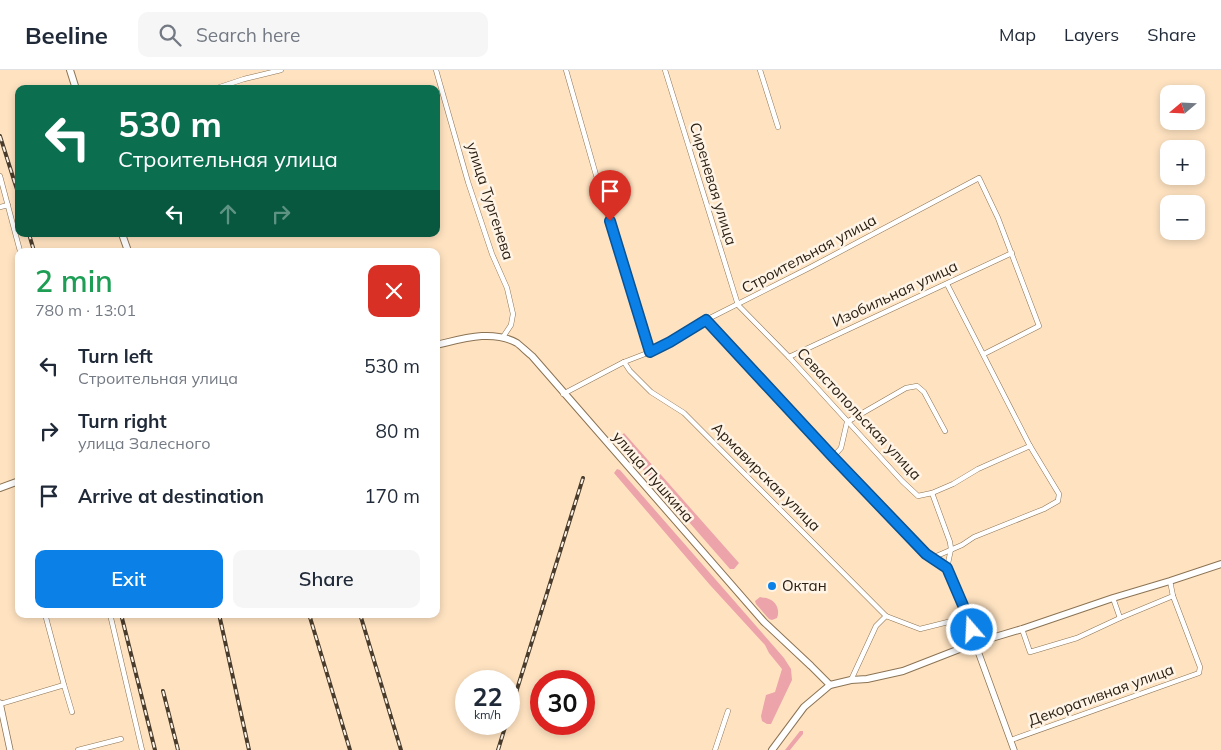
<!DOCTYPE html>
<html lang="en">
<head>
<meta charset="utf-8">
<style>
	:root { --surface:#fff; --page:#f6f6f7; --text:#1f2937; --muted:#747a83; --line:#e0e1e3; --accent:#0b80e7 }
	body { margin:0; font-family:Mulish,sans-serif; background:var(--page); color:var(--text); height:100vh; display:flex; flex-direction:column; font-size:19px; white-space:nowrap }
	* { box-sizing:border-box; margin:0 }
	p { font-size:16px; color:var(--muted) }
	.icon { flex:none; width:28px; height:28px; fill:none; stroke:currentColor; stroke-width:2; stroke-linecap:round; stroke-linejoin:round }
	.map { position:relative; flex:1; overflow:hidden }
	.panel { position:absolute; left:15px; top:178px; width:425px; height:370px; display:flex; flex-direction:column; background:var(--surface); border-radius:10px; box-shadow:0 2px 8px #0003 }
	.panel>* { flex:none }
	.top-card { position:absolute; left:15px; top:15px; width:425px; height:152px; border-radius:10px; box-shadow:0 2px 8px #0003; background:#0b6e4f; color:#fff; overflow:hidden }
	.needle { width:32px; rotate:251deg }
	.buttons { position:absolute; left:1160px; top:15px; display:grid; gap:10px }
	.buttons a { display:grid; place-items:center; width:45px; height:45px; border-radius:10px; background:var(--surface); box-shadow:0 2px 8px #0003; font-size:25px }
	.speed { position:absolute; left:455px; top:600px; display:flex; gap:10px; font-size:25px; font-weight:700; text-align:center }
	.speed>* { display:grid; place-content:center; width:65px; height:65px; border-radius:50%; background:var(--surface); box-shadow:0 2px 8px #0003; line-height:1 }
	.speed small { font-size:12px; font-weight:400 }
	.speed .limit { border:8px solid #d22; background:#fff; color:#111 }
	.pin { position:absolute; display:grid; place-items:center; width:42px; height:42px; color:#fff; margin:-51px -21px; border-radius:50% 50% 50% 0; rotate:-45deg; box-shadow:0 0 5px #0007 }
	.pin .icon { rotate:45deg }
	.me { position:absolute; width:55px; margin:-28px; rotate:341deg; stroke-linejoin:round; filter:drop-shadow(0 0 4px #0008) }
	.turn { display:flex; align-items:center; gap:18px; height:105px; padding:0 20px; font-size:22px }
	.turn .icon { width:65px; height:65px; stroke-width:2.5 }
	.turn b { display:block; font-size:35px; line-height:42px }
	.lanes { display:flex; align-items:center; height:48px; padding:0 20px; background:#0003; justify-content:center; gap:25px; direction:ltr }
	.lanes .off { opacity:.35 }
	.round { display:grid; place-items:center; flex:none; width:52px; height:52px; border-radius:10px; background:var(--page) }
	.overview { display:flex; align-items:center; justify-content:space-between; height:85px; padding:0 20px }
	h1 { font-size:30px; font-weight:600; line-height:38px; color:#1e9e55 }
	.primary-button { display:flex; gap:10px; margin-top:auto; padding:10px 20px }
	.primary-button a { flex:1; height:58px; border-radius:10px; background:var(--accent); color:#fff; font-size:20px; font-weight:600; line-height:58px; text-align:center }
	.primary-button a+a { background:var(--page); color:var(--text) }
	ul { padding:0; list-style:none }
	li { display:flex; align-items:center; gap:15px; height:65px; padding:0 20px }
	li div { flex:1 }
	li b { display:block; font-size:19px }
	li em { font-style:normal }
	header { display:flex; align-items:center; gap:30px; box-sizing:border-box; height:70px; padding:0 25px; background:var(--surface); border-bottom:1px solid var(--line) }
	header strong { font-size:24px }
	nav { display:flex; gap:28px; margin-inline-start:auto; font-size:18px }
	.search { width:350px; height:45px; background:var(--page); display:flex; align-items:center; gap:12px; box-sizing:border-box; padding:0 18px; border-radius:10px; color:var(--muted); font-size:19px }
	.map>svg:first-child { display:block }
	.green { fill:#eca3aa }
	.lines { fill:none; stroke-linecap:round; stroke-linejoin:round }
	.minor-casing { stroke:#8b7354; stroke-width:5.5 }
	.tertiary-casing { stroke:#8b7354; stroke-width:7 }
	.secondary-casing { stroke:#8b7354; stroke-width:8 }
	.minor { stroke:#fff; stroke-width:4.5 }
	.tertiary { stroke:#fff; stroke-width:5.5 }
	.secondary { stroke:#fff; stroke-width:6 }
	.rail-casing { stroke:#493c2c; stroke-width:4 }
	.rail { stroke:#fff4e6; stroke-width:2; stroke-dasharray:5.5; stroke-linecap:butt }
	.route-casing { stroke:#075396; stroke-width:12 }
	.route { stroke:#0b80e7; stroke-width:9 }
	.poi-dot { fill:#0b80e7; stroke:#fff4e6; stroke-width:2 }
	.labels { text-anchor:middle; stroke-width:5; stroke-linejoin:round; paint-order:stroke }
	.street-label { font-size:15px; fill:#2a2013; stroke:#fff4e6 }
	.poi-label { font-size:15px; fill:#2a2013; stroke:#fff4e6; text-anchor:start }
</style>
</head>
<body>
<header>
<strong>Beeline</strong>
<div class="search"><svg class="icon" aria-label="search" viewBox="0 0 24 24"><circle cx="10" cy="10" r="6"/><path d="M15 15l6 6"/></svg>Search here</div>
<nav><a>Map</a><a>Layers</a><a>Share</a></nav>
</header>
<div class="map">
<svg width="1221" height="680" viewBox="0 0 1221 680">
	<rect width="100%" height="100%" fill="#ffe3c1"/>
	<g class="green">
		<polygon points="624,363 739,493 734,499 730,499 619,372 620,367"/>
		<polygon points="617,399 620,400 784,588 791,599 792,610 771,654 767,654 762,651 761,646 766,625 775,622 782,599 769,583 765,575 710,515 614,403"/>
		<path d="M760 527C763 528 766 527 769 529 777 532 780 541 777 548L772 550 769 549 756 534 755 531Z"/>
		<polygon points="800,661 803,661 803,664 790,680 785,680"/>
	</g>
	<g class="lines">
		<defs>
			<g id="minor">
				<polyline points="436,0 468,112 492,184 507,218 513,244 511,255 503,267"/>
				<polyline points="665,0 738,235 789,287 902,411 918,426 932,423 950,472 951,479 947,498"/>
				<polyline points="760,0 778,57"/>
				<polyline points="214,19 244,9 281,0"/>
				<polyline points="0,106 20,181"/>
				<polyline points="0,137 8,135"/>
				<polyline points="706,250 833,387 926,484 947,498 968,547 975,573"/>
				<polyline points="650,282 670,272 706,250 811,197 979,108 998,148 1039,256 984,284"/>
				<polyline points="789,287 1012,183"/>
				<polyline points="624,292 630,301 651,322 684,343 886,546 876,556 851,610"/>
				<polyline points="563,324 624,292 650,282 604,133 566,0"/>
				<polyline points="833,387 841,378 847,352 906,318 917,316 924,322 945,361"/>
				<polyline points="932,423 953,414 978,399 1030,376"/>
				<polyline points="932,488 962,475 974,467 1044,439 1058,431 1059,424 1030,376 947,214"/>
				<polyline points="1113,528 1120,548"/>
				<polyline points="110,544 142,680"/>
				<polyline points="886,546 920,559 968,547"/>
				<polyline points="1022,559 1030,582 1077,568 1120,548 1173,526"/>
				<polyline points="64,615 72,642"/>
				<polyline points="0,634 64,615 45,544"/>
				<polyline points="1011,670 1199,603 1200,597 1173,526 1170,511"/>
				<polyline points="78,680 121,669"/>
				<polyline points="715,680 728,641"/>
			</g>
			<g id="tertiary">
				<polyline points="975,573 1014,680"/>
				<polyline points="0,633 10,680"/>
			</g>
			<g id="secondary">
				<polyline points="70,0 76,19"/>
				<polyline points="122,164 128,181"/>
				<path d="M436 275C462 269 492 259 517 273 522 277 527 282 532 286L764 552 811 596 830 615"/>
				<polyline points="0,418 19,411"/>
				<polyline points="772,680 804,637 830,615 851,610 867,609 903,601 975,573 1022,559 1113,528 1170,511 1221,494"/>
			</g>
		</defs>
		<use href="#minor" class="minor-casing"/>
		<use href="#tertiary" class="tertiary-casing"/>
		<use href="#secondary" class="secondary-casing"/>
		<use href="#minor" class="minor"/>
		<use href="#tertiary" class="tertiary"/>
		<use href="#secondary" class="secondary"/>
		<defs>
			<g id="rail">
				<polyline points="0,66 19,126"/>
				<polyline points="29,164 34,181"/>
				<polyline points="121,544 155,680"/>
				<polyline points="219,544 249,680"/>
				<polyline points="309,544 350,680"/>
				<polyline points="360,544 401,680"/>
				<polyline points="163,621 178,680"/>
				<polyline points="509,645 583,408"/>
				<polyline points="498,680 506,654"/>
			</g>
		</defs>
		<use href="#rail" class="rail-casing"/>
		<use href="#rail" class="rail"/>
	</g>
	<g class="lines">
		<defs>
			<polyline id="route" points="610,151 650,282 670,272 706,250 833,387 926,484 947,498 968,547 972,560"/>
		</defs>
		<use href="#route" class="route-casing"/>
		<use href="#route" class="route"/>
	</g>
	<circle class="poi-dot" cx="772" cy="516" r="5"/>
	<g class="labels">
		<g class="street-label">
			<text transform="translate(713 114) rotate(73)" y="5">Сиреневая улица</text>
			<text transform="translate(490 131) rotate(72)" y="5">улица Тургенева</text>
			<text transform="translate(809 184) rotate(-28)" y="5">Строительная улица</text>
			<text transform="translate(895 224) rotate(-25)" y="5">Изобильная улица</text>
			<text transform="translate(859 344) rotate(47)" y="5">Севастопольская улица</text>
			<text transform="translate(653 407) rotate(49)" y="5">улица Пушкина</text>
			<text transform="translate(766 407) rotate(45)" y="5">Армавирская улица</text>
			<text transform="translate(1101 625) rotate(-20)" y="5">Декоративная улица</text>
		</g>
		<g class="poi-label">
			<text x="782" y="521">Октан</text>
		</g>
	</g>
</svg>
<div class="buttons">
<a><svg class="needle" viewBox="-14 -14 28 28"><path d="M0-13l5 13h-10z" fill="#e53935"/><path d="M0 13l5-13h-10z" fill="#747a83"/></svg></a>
<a>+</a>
<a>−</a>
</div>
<div class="speed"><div>22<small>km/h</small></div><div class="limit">30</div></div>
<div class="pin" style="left:610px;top:151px;background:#d93025"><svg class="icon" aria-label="arrive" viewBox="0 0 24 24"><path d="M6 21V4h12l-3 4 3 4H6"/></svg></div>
<svg class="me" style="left:972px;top:560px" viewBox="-20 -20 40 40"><circle r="17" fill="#0b80e7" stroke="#fff" stroke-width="3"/><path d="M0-11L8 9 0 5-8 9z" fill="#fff"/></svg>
<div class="top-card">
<div class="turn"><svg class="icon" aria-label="left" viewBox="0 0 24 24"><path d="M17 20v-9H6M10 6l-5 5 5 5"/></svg><div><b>530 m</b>Строительная улица</div></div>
<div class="lanes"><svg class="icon" aria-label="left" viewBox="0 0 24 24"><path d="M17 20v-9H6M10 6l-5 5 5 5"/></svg><svg class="icon off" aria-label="ahead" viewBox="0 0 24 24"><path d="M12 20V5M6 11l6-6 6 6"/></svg><svg class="icon off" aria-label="right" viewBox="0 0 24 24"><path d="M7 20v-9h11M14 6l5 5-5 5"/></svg></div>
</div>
<section class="panel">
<div class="overview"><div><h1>2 min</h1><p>780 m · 13:01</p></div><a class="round" style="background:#d93025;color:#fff"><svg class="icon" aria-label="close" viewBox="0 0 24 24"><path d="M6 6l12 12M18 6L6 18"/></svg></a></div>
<ul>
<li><svg class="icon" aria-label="left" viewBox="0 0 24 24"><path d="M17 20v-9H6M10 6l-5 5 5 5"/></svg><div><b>Turn left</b><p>Строительная улица</p></div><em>530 m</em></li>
<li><svg class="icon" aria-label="right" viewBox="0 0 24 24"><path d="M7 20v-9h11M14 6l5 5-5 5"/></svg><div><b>Turn right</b><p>улица Залесного</p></div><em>80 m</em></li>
<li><svg class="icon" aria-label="arrive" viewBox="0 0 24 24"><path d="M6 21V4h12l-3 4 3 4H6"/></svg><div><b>Arrive at destination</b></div><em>170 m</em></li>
</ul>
<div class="primary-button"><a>Exit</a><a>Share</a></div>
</section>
</div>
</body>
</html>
